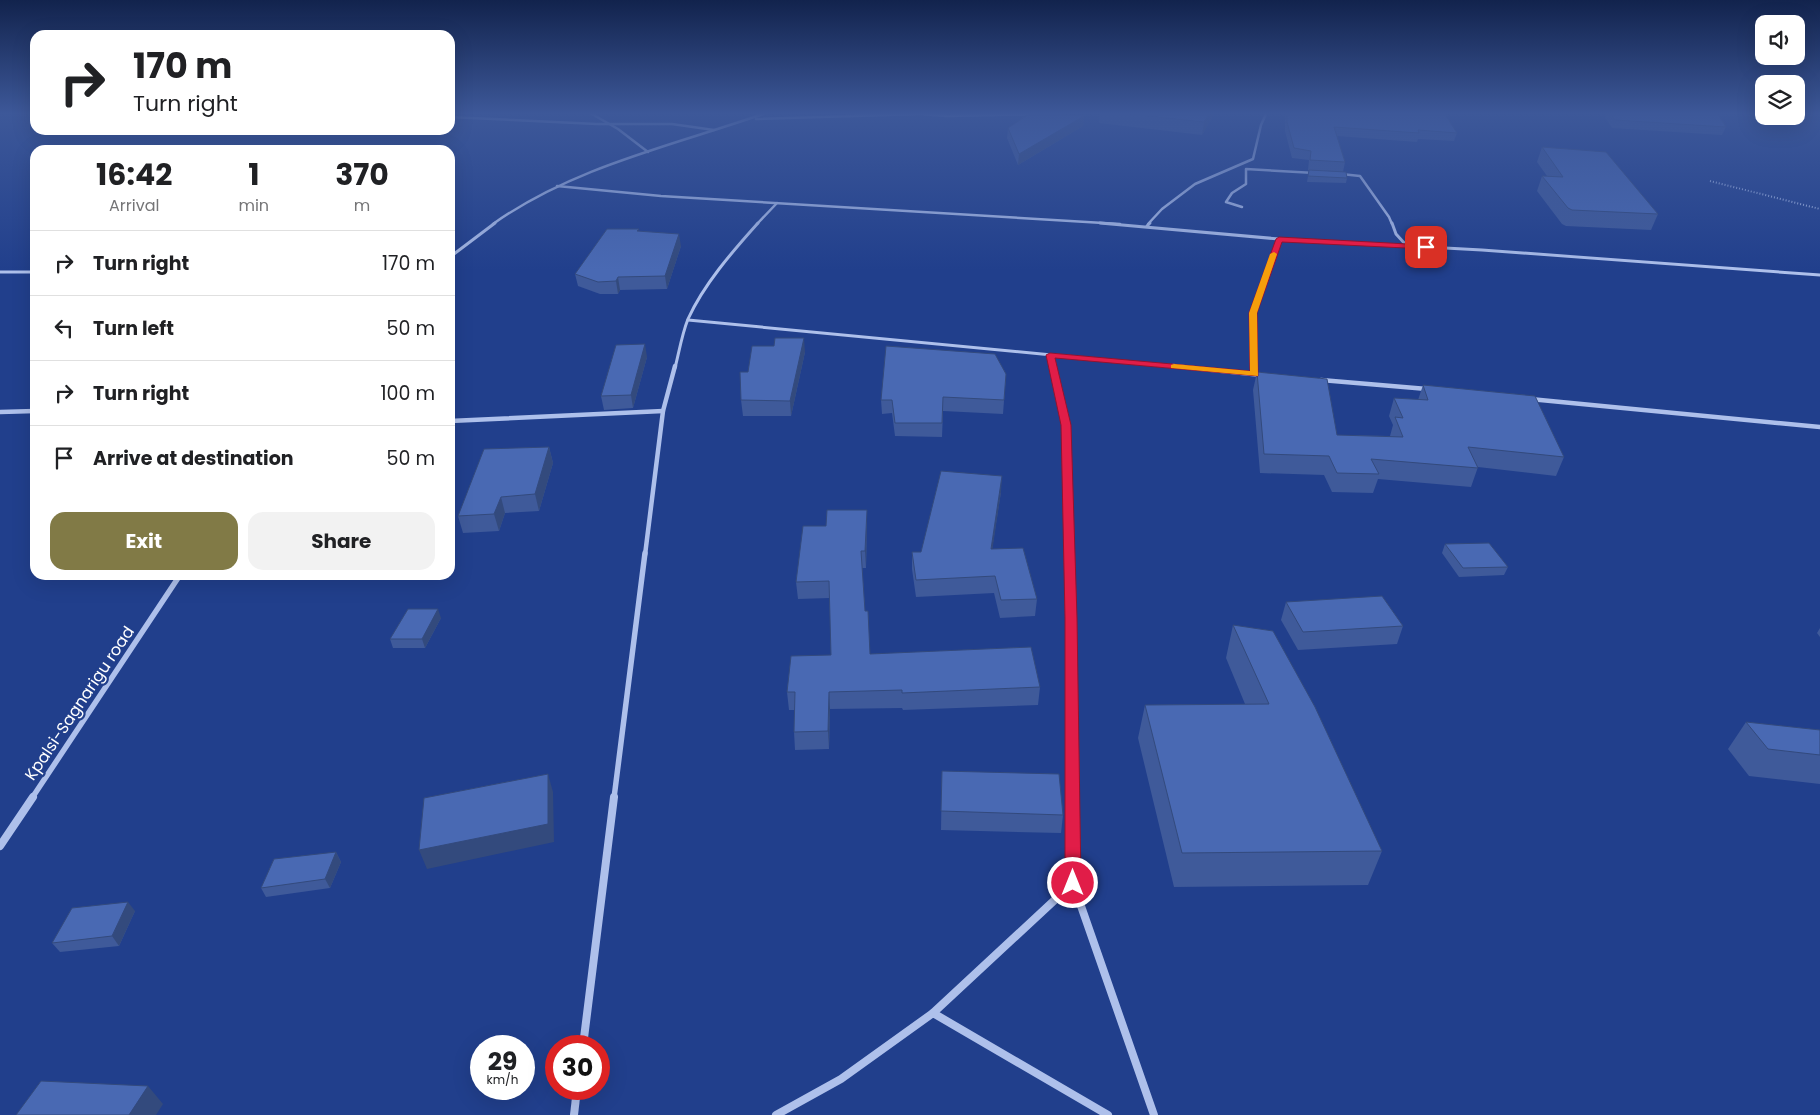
<!DOCTYPE html>
<html lang="en">
<head>
<meta charset="utf-8">
<style>
	:root { --surface:#fff; --page:#f2f2f2; --text:#202124; --muted:#757577; --line:#e0e0e0; --accent:#817a46 }
	body { margin:0; font-family:Poppins,sans-serif; background:var(--page); color:var(--text); height:100vh; display:flex; flex-direction:column; font-size:19px; white-space:nowrap }
	* { box-sizing:border-box; margin:0 }
	p { font-size:16px; color:var(--muted) }
	.icon { flex:none; width:28px; height:28px; fill:none; stroke:currentColor; stroke-width:2; stroke-linecap:round; stroke-linejoin:round }
	.map { position:relative; flex:1; overflow:hidden }
	.side { position:absolute; left:30px; top:145px; width:425px; height:435px; display:flex; flex-direction:column; background:var(--surface); border-radius:15px; box-shadow:0 5px 20px #0002 }
	.side>* { flex:none }
	.banner { position:absolute; left:30px; top:30px; width:425px; height:105px; border-radius:15px; box-shadow:0 5px 20px #0002; background:#fff; color:var(--text); overflow:hidden }
	.buttons { position:absolute; left:1755px; top:15px; display:grid; gap:10px }
	.buttons a { display:grid; place-items:center; width:50px; height:50px; border-radius:10px; background:var(--surface); box-shadow:0 5px 20px #0002; font-size:25px }
	.speed { position:absolute; left:470px; top:1035px; display:flex; gap:10px; font-size:25px; font-weight:700; text-align:center }
	.speed>* { display:grid; place-content:center; width:65px; height:65px; border-radius:50%; background:var(--surface); box-shadow:0 5px 20px #0002; line-height:1 }
	.speed small { font-size:12px; font-weight:400 }
	.speed .limit { border:8px solid #d22; background:#fff; color:#111 }
	.pin { position:absolute; display:grid; place-items:center; width:42px; height:42px; color:#fff; margin:-21px; border-radius:10px; box-shadow:0 2px 8px #0006 }
	.me { position:absolute; width:55px; margin:-28px; rotate:0deg; stroke-linejoin:round; filter:drop-shadow(0 0 4px #0008) }
	.turn { display:flex; align-items:center; gap:18px; height:105px; padding:0 20px; font-size:22px }
	.turn .icon { width:65px; height:65px; stroke-width:2.5 }
	.turn b { display:block; font-size:35px; line-height:42px }
	.eta { display:flex; justify-content:space-evenly; align-items:center; height:85px; text-align:center }
	.eta b { font-size:30px; font-weight:700; line-height:35px }
	.cta { display:flex; gap:10px; margin-top:auto; padding:10px 20px }
	.cta a { flex:1; height:58px; border-radius:15px; background:var(--accent); color:#fff; font-size:20px; font-weight:700; line-height:58px; text-align:center }
	.cta a+a { background:var(--page); color:var(--text) }
	ul { padding:0; list-style:none }
	li { display:flex; align-items:center; gap:15px; height:65px; padding:0 20px; border-top:1px solid var(--line) }
	li div { flex:1 }
	li b { display:block; font-size:19px }
	li em { font-style:normal }
	.map>svg:first-child { display:block }
	.lines { fill:none; stroke-linecap:round; stroke-linejoin:round }
	.path { stroke:#aec0eb; stroke-width:2; stroke-dasharray:1 2; stroke-linecap:butt }
	.street-far4 { stroke:#aec0eb; stroke-width:2.5 }
	.street-far3 { stroke:#aec0eb; stroke-width:3 }
	.street-far2 { stroke:#aec0eb; stroke-width:4.5 }
	.street-far1 { stroke:#aec0eb; stroke-width:5.5 }
	.street { stroke:#aec0eb; stroke-width:8 }
	.wall { fill:#3f5a9a }
	.shaded-wall { fill:#334a7d }
	.building { fill:#4969b3; stroke:#334a7d }
	.route { fill:#e11d48; stroke:#92132f }
	.slow { fill:#f59e0b }
	.labels { text-anchor:middle; stroke-width:4.5; stroke-linejoin:round; paint-order:stroke }
	.street-label { font-size:16px; fill:#fff; stroke:#213f8c }
</style>
</head>
<body>
<div class="map">
<svg width="1820" height="1115" viewBox="0 0 1820 1115">
	<rect width="100%" height="100%" fill="#213f8c"/>
	<g class="lines">
		<polyline class="path" points="1710,181 1820,209"/>
		<g class="street-far4">
			<polyline points="592,114 618,129 648,152"/>
			<polyline points="921,114 947,116 1043,114"/>
			<polyline points="450,117 597,124 672,124 714,130"/>
			<polyline points="756,119 920,114"/>
			<polyline points="1341,174 1360,176 1389,217 1392,224"/>
			<polyline points="557,186 661,196 1120,224"/>
			<polyline points="1242,207 1226,202 1232,193 1246,184 1246,169 1315,173"/>
			<path d="M493 224C573 167 671 146 763 114"/>
			<polyline points="757,224 777,203"/>
			<polyline points="1148,224 1162,209 1195,184 1253,159 1261,125 1266,114"/>
		</g>
		<g class="street-far3">
			<polyline points="1100,223 1279,239 1482,250 1820,275"/>
			<polyline points="1392,223 1396,234 1407,246"/>
			<polyline points="1147,226 1150,223"/>
			<polyline points="450,257 495,223"/>
			<polyline points="0,272 35,272"/>
			<polyline points="688,320 1186,368"/>
			<polyline points="1050,355 1053,368"/>
			<path d="M675 368C679 352 682 334 688 319 704 284 732 252 758 223"/>
			<polyline points="1255,368 1253,313 1279,239"/>
		</g>
		<g class="street-far2">
			<polyline points="1053,366 1066,425 1069,555"/>
			<polyline points="1173,366 1262,375"/>
			<polyline points="1255,366 1255,374"/>
			<polyline points="1321,380 1427,389"/>
			<polyline points="1530,399 1820,427"/>
			<polyline points="0,412 35,411"/>
			<polyline points="450,421 663,411"/>
			<polyline points="645,555 663,411 675,366"/>
		</g>
		<g class="street-far1">
			<polyline points="1069,553 1072,798"/>
			<polyline points="32,798 180,575"/>
			<polyline points="614,798 645,553"/>
		</g>
		<g class="street">
			<polyline points="1072,797 1073,883 1154,1115"/>
			<polyline points="0,846 33,797"/>
			<polyline points="933,1013 1073,883"/>
			<polyline points="583,1046 614,797"/>
			<polyline points="574,1115 577,1089"/>
			<polyline points="776,1115 841,1079 933,1013 1108,1115"/>
		</g>
	</g>
	<g class="wall">
		<polygon points="1100,114 1214,114 1202,135 1099,123"/>
		<polygon points="1285,114 1445,114 1457,133 1454,141 1418,139 1417,142 1337,136 1345,162 1343,172 1308,170 1309,160 1292,158 1285,131"/>
		<polygon points="1605,114 1718,114 1726,127 1722,135 1612,128 1605,117"/>
		<polygon points="1084,116 1083,126 1018,165 1007,138 1008,128"/>
		<polygon points="1542,147 1658,214 1651,230 1566,226 1562,224 1537,191 1542,176 1547,176 1537,162"/>
		<polygon points="1309,170 1347,178 1346,183 1307,182"/>
		<polygon points="639,231 681,246 667,289 620,290 618,294 600,294 578,286 575,274"/>
		<polygon points="805,352 791,416 743,416 741,400 748,372"/>
		<polygon points="647,357 633,408 604,410 601,396"/>
		<polygon points="1257,372 1337,435 1390,436 1393,425 1389,416 1394,398 1418,400 1423,385 1564,457 1556,476 1478,467 1471,487 1378,479 1373,493 1332,492 1324,475 1260,473 1253,390"/>
		<polygon points="1006,374 1003,414 943,411 942,437 895,436 892,413 882,414 881,400"/>
		<polygon points="549,447 553,463 539,511 505,513 499,531 463,533 458,516"/>
		<polygon points="1001,492 992,549 1037,599 1035,616 1000,618 994,593 916,597 912,569 912,552 921,552"/>
		<polygon points="867,510 867,526 866,568 862,568 865,611 870,654 1040,687 1038,705 903,710 902,708 830,709 829,749 795,750 794,732 794,710 789,710 787,692 831,655 830,598 798,599 796,582"/>
		<polygon points="1445,544 1508,567 1504,575 1459,577 1442,553"/>
		<polygon points="1286,602 1403,626 1397,644 1298,650 1281,620"/>
		<polygon points="441,618 425,648 393,648 390,639"/>
		<polygon points="1233,625 1382,851 1368,885 1174,887 1138,738 1145,705 1245,704 1226,658"/>
		<polygon points="1820,628 1820,637 1817,633"/>
		<polygon points="1746,722 1820,730 1820,784 1749,776 1728,749"/>
		<polygon points="942,771 1063,815 1061,833 941,830"/>
		<polygon points="336,852 341,862 330,888 266,897 261,888"/>
		<polygon points="135,911 119,946 60,952 52,943"/>
	</g>
	<g class="shaded-wall">
		<polygon points="1209,114 1214,114 1202,135 1204,122"/>
		<polygon points="1084,116 1083,126 1018,165 1019,154"/>
		<polygon points="679,234 681,246 667,289 665,276"/>
		<polygon points="618,277 620,290 618,294 616,281"/>
		<polygon points="804,338 805,352 791,416 790,401"/>
		<polygon points="645,344 647,357 633,408 631,395"/>
		<polygon points="549,447 553,463 539,511 535,494"/>
		<polygon points="1002,476 1001,492 990,566 991,549"/>
		<polygon points="501,497 505,513 499,531 494,514"/>
		<polygon points="867,510 867,526 866,568 865,551"/>
		<polygon points="438,609 441,618 425,648 422,639"/>
		<polygon points="829,692 830,709 829,749 828,731"/>
		<polygon points="548,774 553,792 554,842 427,869 419,850"/>
		<polygon points="336,852 341,862 330,888 325,879"/>
		<polygon points="128,902 135,911 119,946 112,936"/>
		<polygon points="148,1086 163,1104 156,1115 129,1115"/>
	</g>
	<g class="building">
		<polygon points="1029,114 1056,114 1084,116 1019,154 1008,128"/>
		<polygon points="1130,114 1209,114 1204,122"/>
		<polygon points="1287,114 1445,114 1457,133 1418,130 1419,133 1334,127 1345,162 1310,160 1311,151 1294,148 1287,122"/>
		<polygon points="1611,114 1718,114 1726,127 1615,120"/>
		<polygon points="222,147 260,150 219,150"/>
		<polygon points="1542,147 1606,152 1658,214 1572,210 1568,208 1542,176 1563,177"/>
		<polygon points="1309,170 1346,172 1347,178 1308,176"/>
		<polygon points="607,229 639,229 637,231 679,234 665,276 618,277 616,281 598,282 575,274"/>
		<polygon points="775,338 804,338 790,401 741,400 740,372 748,372 752,346 774,346"/>
		<polygon points="645,344 631,395 601,396 616,345"/>
		<polygon points="886,346 995,354 1006,374 1004,400 943,397 942,423 895,423 892,400 881,400"/>
		<polygon points="1257,372 1327,379 1337,435 1403,437 1395,417 1403,418 1394,398 1428,400 1423,385 1535,396 1564,457 1468,447 1478,468 1371,459 1379,474 1337,473 1329,456 1264,454"/>
		<polygon points="549,447 535,494 501,497 494,514 458,516 484,449"/>
		<polygon points="941,471 1002,476 991,549 1023,548 1037,599 1001,600 995,576 916,580 912,552 921,552"/>
		<polygon points="827,510 867,510 865,551 861,551 865,611 868,611 870,654 1031,647 1040,687 902,693 902,690 829,692 828,731 794,732 795,692 787,692 791,656 831,655 829,581 796,582 803,526 826,526"/>
		<polygon points="1489,543 1508,567 1463,568 1445,544"/>
		<polygon points="1382,596 1403,626 1303,632 1286,602"/>
		<polygon points="408,609 438,609 422,639 390,639"/>
		<polygon points="1233,625 1273,631 1315,707 1382,851 1182,853 1145,705 1269,704"/>
		<polygon points="1746,722 1820,730 1820,755 1768,749"/>
		<polygon points="942,771 1059,774 1063,815 941,811"/>
		<polygon points="548,774 548,824 419,850 424,798"/>
		<polygon points="336,852 325,879 261,888 274,859"/>
		<polygon points="128,902 112,936 52,943 72,908"/>
		<polygon points="41,1081 148,1086 129,1115 16,1115"/>
	</g>
	<linearGradient id="sky" x2="0" y2="1"><stop stop-color="#12234d"/><stop offset="0.42" stop-color="#3d5899"/><stop offset="1" stop-color="#3d5899" stop-opacity="0"/></linearGradient>
	<rect width="1820" height="270" fill="url(#sky)"/>
	<polygon class="route" points="1279,237 1426,245 1429,247 1426,249 1282,242 1257,313 1258,376 1055,358 1071,425 1077,618 1081,883 1078,888 1073,890 1067,888 1065,883 1065,618 1061,425 1046,355 1050,353 1250,371 1249,313 1276,239"/>
	<polygon class="slow" points="1274,252 1277,254 1257,313 1258,376 1171,368 1171,365 1174,364 1250,371 1249,313 1270,254"/>
	<g class="labels">
		<g class="street-label">
			<text transform="translate(79 703) rotate(-56)" y="6">Kpalsi-Sagnarigu road</text>
		</g>
	</g>
</svg>
<div class="buttons">
<a><svg class="icon" aria-label="sound" viewBox="0 0 24 24"><path d="M4 9h4l5-4v14l-5-4H4zM17 9q2 3 0 6"/></svg></a>
<a><svg class="icon" aria-label="layers" viewBox="0 0 24 24"><path d="M12 4l9 5-9 5-9-5zM3 14l9 5 9-5"/></svg></a>
</div>
<div class="speed"><div>29<small>km/h</small></div><div class="limit">30</div></div>
<div class="pin" style="left:1426px;top:247px;background:#d93025"><svg class="icon" aria-label="arrive" viewBox="0 0 24 24"><path d="M6 21V4h12l-3 4 3 4H6"/></svg></div>
<svg class="me" style="left:1073px;top:883px" viewBox="-20 -20 40 40"><circle r="17" fill="#e11d48" stroke="#fff" stroke-width="3"/><path d="M0-11L8 9 0 5-8 9z" fill="#fff"/></svg>
<div class="banner">
<div class="turn"><svg class="icon" aria-label="right" viewBox="0 0 24 24"><path d="M7 20v-9h11M14 6l5 5-5 5"/></svg><div><b>170 m</b>Turn right</div></div>
</div>
<section class="side">
<div class="eta">
<div><b>16:42</b><p>Arrival</p></div>
<div><b>1</b><p>min</p></div>
<div><b>370</b><p>m</p></div>
</div>
<ul>
<li><svg class="icon" aria-label="right" viewBox="0 0 24 24"><path d="M7 20v-9h11M14 6l5 5-5 5"/></svg><div><b>Turn right</b></div><em>170 m</em></li>
<li><svg class="icon" aria-label="left" viewBox="0 0 24 24"><path d="M17 20v-9H6M10 6l-5 5 5 5"/></svg><div><b>Turn left</b></div><em>50 m</em></li>
<li><svg class="icon" aria-label="right" viewBox="0 0 24 24"><path d="M7 20v-9h11M14 6l5 5-5 5"/></svg><div><b>Turn right</b></div><em>100 m</em></li>
<li><svg class="icon" aria-label="arrive" viewBox="0 0 24 24"><path d="M6 21V4h12l-3 4 3 4H6"/></svg><div><b>Arrive at destination</b></div><em>50 m</em></li>
</ul>
<div class="cta"><a>Exit</a><a>Share</a></div>
</section>
</div>
</body>
</html>
